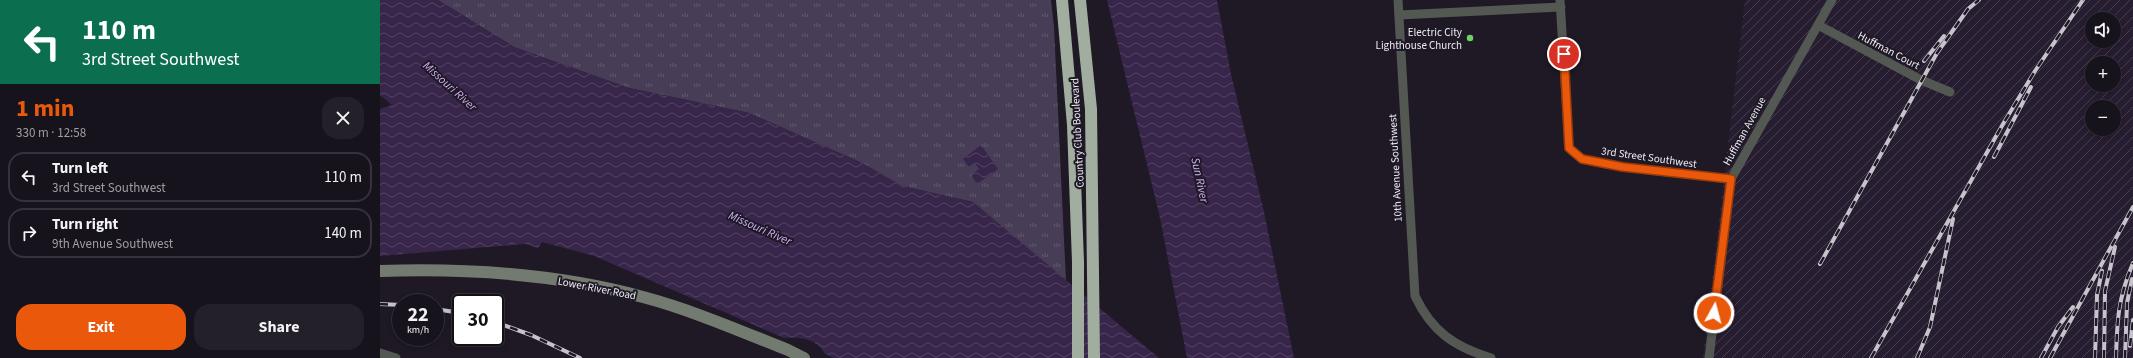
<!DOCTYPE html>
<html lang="en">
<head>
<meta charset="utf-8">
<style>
	:root { --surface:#16131c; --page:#232029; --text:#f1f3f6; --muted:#9e9ea3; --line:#35323b; --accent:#ea580c }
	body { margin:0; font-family:"Source Sans 3",sans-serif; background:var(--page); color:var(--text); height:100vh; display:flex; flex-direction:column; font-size:15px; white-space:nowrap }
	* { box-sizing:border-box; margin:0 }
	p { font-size:13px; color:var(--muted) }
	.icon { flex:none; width:22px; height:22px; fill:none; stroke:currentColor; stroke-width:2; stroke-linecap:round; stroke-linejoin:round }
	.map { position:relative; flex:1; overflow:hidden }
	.drawer { display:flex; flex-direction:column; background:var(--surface); width:380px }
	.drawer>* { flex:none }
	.top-card { background:#0b6e4f; color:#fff; overflow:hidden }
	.fabs { position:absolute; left:1705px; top:12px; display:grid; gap:8px }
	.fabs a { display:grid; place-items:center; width:36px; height:36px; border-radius:50%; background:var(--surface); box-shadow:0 2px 6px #0003,0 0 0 1px var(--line); font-size:20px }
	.speed { position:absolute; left:12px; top:294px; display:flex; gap:8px; font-size:20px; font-weight:700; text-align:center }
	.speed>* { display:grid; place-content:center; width:52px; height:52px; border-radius:50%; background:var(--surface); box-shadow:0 2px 6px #0003,0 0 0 1px var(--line); line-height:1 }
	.speed small { font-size:10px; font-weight:400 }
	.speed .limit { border:2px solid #111; border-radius:6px; background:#fff; color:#111 }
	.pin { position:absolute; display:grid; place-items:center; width:34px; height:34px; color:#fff; margin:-17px; border:2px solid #fff; border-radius:50%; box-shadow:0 1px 4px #0007 }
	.me { position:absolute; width:44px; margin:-22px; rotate:7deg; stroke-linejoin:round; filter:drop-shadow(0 0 3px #0008) }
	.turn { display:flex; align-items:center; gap:14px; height:84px; padding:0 16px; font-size:18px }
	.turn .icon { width:52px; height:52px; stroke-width:2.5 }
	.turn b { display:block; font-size:28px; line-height:34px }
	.round { display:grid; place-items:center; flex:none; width:42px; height:42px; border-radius:16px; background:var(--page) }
	.head { display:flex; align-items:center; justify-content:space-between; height:68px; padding:0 16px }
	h1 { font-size:24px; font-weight:700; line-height:30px; color:var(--accent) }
	.action { display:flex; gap:8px; margin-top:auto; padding:8px 16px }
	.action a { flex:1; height:46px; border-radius:16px; background:var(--accent); color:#fff; font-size:16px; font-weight:700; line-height:46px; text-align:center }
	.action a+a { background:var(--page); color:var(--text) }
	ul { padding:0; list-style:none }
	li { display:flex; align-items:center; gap:12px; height:50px; margin:0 8px 6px; padding:0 8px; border:2px solid var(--line); border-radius:16px }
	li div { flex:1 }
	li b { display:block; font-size:15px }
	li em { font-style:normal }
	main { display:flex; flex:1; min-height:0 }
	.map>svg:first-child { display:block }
	.industrial { fill:url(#industrial-furrows); fill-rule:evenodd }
	.grass { fill:url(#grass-tufts) }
	.water { fill:url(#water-waves) }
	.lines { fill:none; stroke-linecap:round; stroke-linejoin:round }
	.street { stroke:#535852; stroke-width:9 }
	.secondary { stroke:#737b71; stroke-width:12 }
	.highway { stroke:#a1ae9f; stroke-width:12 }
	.rail-casing { stroke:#c7c3cd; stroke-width:4 }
	.rail { stroke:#1e1925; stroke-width:2.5; stroke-dasharray:8; stroke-linecap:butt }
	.route-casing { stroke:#983908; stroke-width:10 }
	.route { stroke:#ea580c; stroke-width:7 }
	.poi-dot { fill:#6bd362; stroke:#1e1925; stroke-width:1.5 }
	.labels { text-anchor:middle; stroke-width:4; stroke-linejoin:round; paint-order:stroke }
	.poi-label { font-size:11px; fill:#efebf5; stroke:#1e1925; text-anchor:end }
	.street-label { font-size:11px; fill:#efebf5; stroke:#1e1925 }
	.water-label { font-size:12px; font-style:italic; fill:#d1b2f6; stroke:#1e1925 }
</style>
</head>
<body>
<main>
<section class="drawer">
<div class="top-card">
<div class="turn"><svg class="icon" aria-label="left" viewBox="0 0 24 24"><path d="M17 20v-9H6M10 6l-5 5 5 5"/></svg><div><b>110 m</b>3rd Street Southwest</div></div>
</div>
<div class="head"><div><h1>1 min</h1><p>330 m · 12:58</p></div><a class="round"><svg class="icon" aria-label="close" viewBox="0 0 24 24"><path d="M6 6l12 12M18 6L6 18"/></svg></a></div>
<ul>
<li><svg class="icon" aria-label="left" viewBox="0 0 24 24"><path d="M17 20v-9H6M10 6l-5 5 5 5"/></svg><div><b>Turn left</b><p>3rd Street Southwest</p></div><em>110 m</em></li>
<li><svg class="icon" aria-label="right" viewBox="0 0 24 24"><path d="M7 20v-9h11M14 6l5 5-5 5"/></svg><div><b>Turn right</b><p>9th Avenue Southwest</p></div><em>140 m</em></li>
</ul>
<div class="action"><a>Exit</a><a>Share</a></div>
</section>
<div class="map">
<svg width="1753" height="358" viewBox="0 0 1753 358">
	<defs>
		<pattern id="industrial-furrows" width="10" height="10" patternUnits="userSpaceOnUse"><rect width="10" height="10" fill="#261d30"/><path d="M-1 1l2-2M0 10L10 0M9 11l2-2" fill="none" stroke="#463e4f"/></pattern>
		<pattern id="grass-tufts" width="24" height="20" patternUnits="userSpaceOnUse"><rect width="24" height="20" fill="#483d56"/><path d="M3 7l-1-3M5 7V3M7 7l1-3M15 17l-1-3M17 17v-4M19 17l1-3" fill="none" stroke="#63596f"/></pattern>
		<pattern id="water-waves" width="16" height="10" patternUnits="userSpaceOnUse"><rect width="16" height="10" fill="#37254a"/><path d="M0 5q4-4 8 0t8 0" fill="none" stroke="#544565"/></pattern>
	</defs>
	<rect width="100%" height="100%" fill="#1e1925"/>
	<path class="industrial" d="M1365 0H1753V358H1323ZM1712 19H1734V41H1712ZM1712 63H1734V85H1712ZM1712 107H1734V129H1712Z"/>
	<polygon class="grass" points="58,0 671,0 674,27 686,282 593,202 522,186 482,163 369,113 249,88 134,47"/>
	<g class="water">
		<path d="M0 0H58L134 47 249 88 369 113 482 163 522 186 593 202 779 358H454L445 354C436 338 420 337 404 338L214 256 162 242 158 248 145 244 0 256V109L12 105 0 95Z"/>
		<polygon points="727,0 837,0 851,74 884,212 914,358 807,358 780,218"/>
		<polygon points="601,145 618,169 597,184 591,175 599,169 595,163 589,167 583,159"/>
	</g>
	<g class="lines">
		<g class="street">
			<path d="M1018 0 1035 296C1052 332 1075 347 1111 358"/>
			<polyline points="1180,0 1189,148 1202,159 1243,167 1351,179"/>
			<polyline points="1019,15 1181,7"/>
			<polyline points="1438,25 1541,80 1570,92"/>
			<polyline points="0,353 16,358"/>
			<polyline points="1329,358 1351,179 1452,0"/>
		</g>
		<path class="secondary" d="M0 271C87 268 178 274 263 297 312 310 360 331 408 350L424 358"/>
		<g class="highway">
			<polyline points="682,0 693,125 698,262 698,358"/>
			<polyline points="700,0 711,109 714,358"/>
		</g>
		<defs>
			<g id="rail">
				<polyline points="1544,61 1564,36"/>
				<polyline points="1614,157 1651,87"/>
				<polyline points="1440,264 1557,53 1588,9 1599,0"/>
				<polyline points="0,304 21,305"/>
				<polyline points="55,309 81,313"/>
				<polyline points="115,322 151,335 200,358"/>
				<polyline points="1750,346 1753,320"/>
				<polyline points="1491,358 1623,124 1655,71 1703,0"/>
				<polyline points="1537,358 1550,327 1573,219"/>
				<polyline points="1661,358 1678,327 1693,307"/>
				<polyline points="1670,358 1753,207"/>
				<polyline points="1715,358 1717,295 1722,271"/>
				<polyline points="1724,358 1725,291 1735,247"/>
				<path d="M1736 358C1737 321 1738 298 1753 263"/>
				<polyline points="1745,358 1747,303 1752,279"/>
			</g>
		</defs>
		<use href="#rail" class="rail-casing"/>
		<use href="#rail" class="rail"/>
	</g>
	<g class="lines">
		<defs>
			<polyline id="route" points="1184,54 1189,148 1202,159 1243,167 1351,179 1334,313"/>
		</defs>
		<use href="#route" class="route-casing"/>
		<use href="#route" class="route"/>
	</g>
	<circle class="poi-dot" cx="1090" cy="38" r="4"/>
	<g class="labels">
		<g class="poi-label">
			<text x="1082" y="36">Electric City<tspan x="1082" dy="13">Lighthouse Church</tspan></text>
		</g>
		<g class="street-label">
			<text transform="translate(1509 50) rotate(28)" y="4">Huffman Court</text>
			<text transform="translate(1364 131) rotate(-61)" y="4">Huffman Avenue</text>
			<text transform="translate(697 133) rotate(-93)" y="4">Country Club Boulevard</text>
			<text transform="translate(1269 157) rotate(8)" y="4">3rd Street Southwest</text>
			<text transform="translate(1015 168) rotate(-93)" y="4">10th Avenue Southwest</text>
			<text transform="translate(217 288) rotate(11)" y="4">Lower River Road</text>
		</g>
		<g class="water-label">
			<text transform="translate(70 86) rotate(42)" y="4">Missouri River</text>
			<text transform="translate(820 180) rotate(78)" y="4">Sun River</text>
			<text transform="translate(380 228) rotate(24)" y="4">Missouri River</text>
		</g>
	</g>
</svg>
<div class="fabs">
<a><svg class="icon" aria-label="sound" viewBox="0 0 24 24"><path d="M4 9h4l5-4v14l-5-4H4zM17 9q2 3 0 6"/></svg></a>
<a>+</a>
<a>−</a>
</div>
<div class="speed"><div>22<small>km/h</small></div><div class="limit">30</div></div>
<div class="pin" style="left:1184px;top:54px;background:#d93025"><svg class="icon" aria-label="arrive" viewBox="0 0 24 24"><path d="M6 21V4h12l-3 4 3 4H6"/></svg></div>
<svg class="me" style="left:1334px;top:313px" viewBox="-20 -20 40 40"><circle r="17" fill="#ea580c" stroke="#fff" stroke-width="3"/><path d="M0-11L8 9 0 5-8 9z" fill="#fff"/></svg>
</div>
</main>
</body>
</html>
